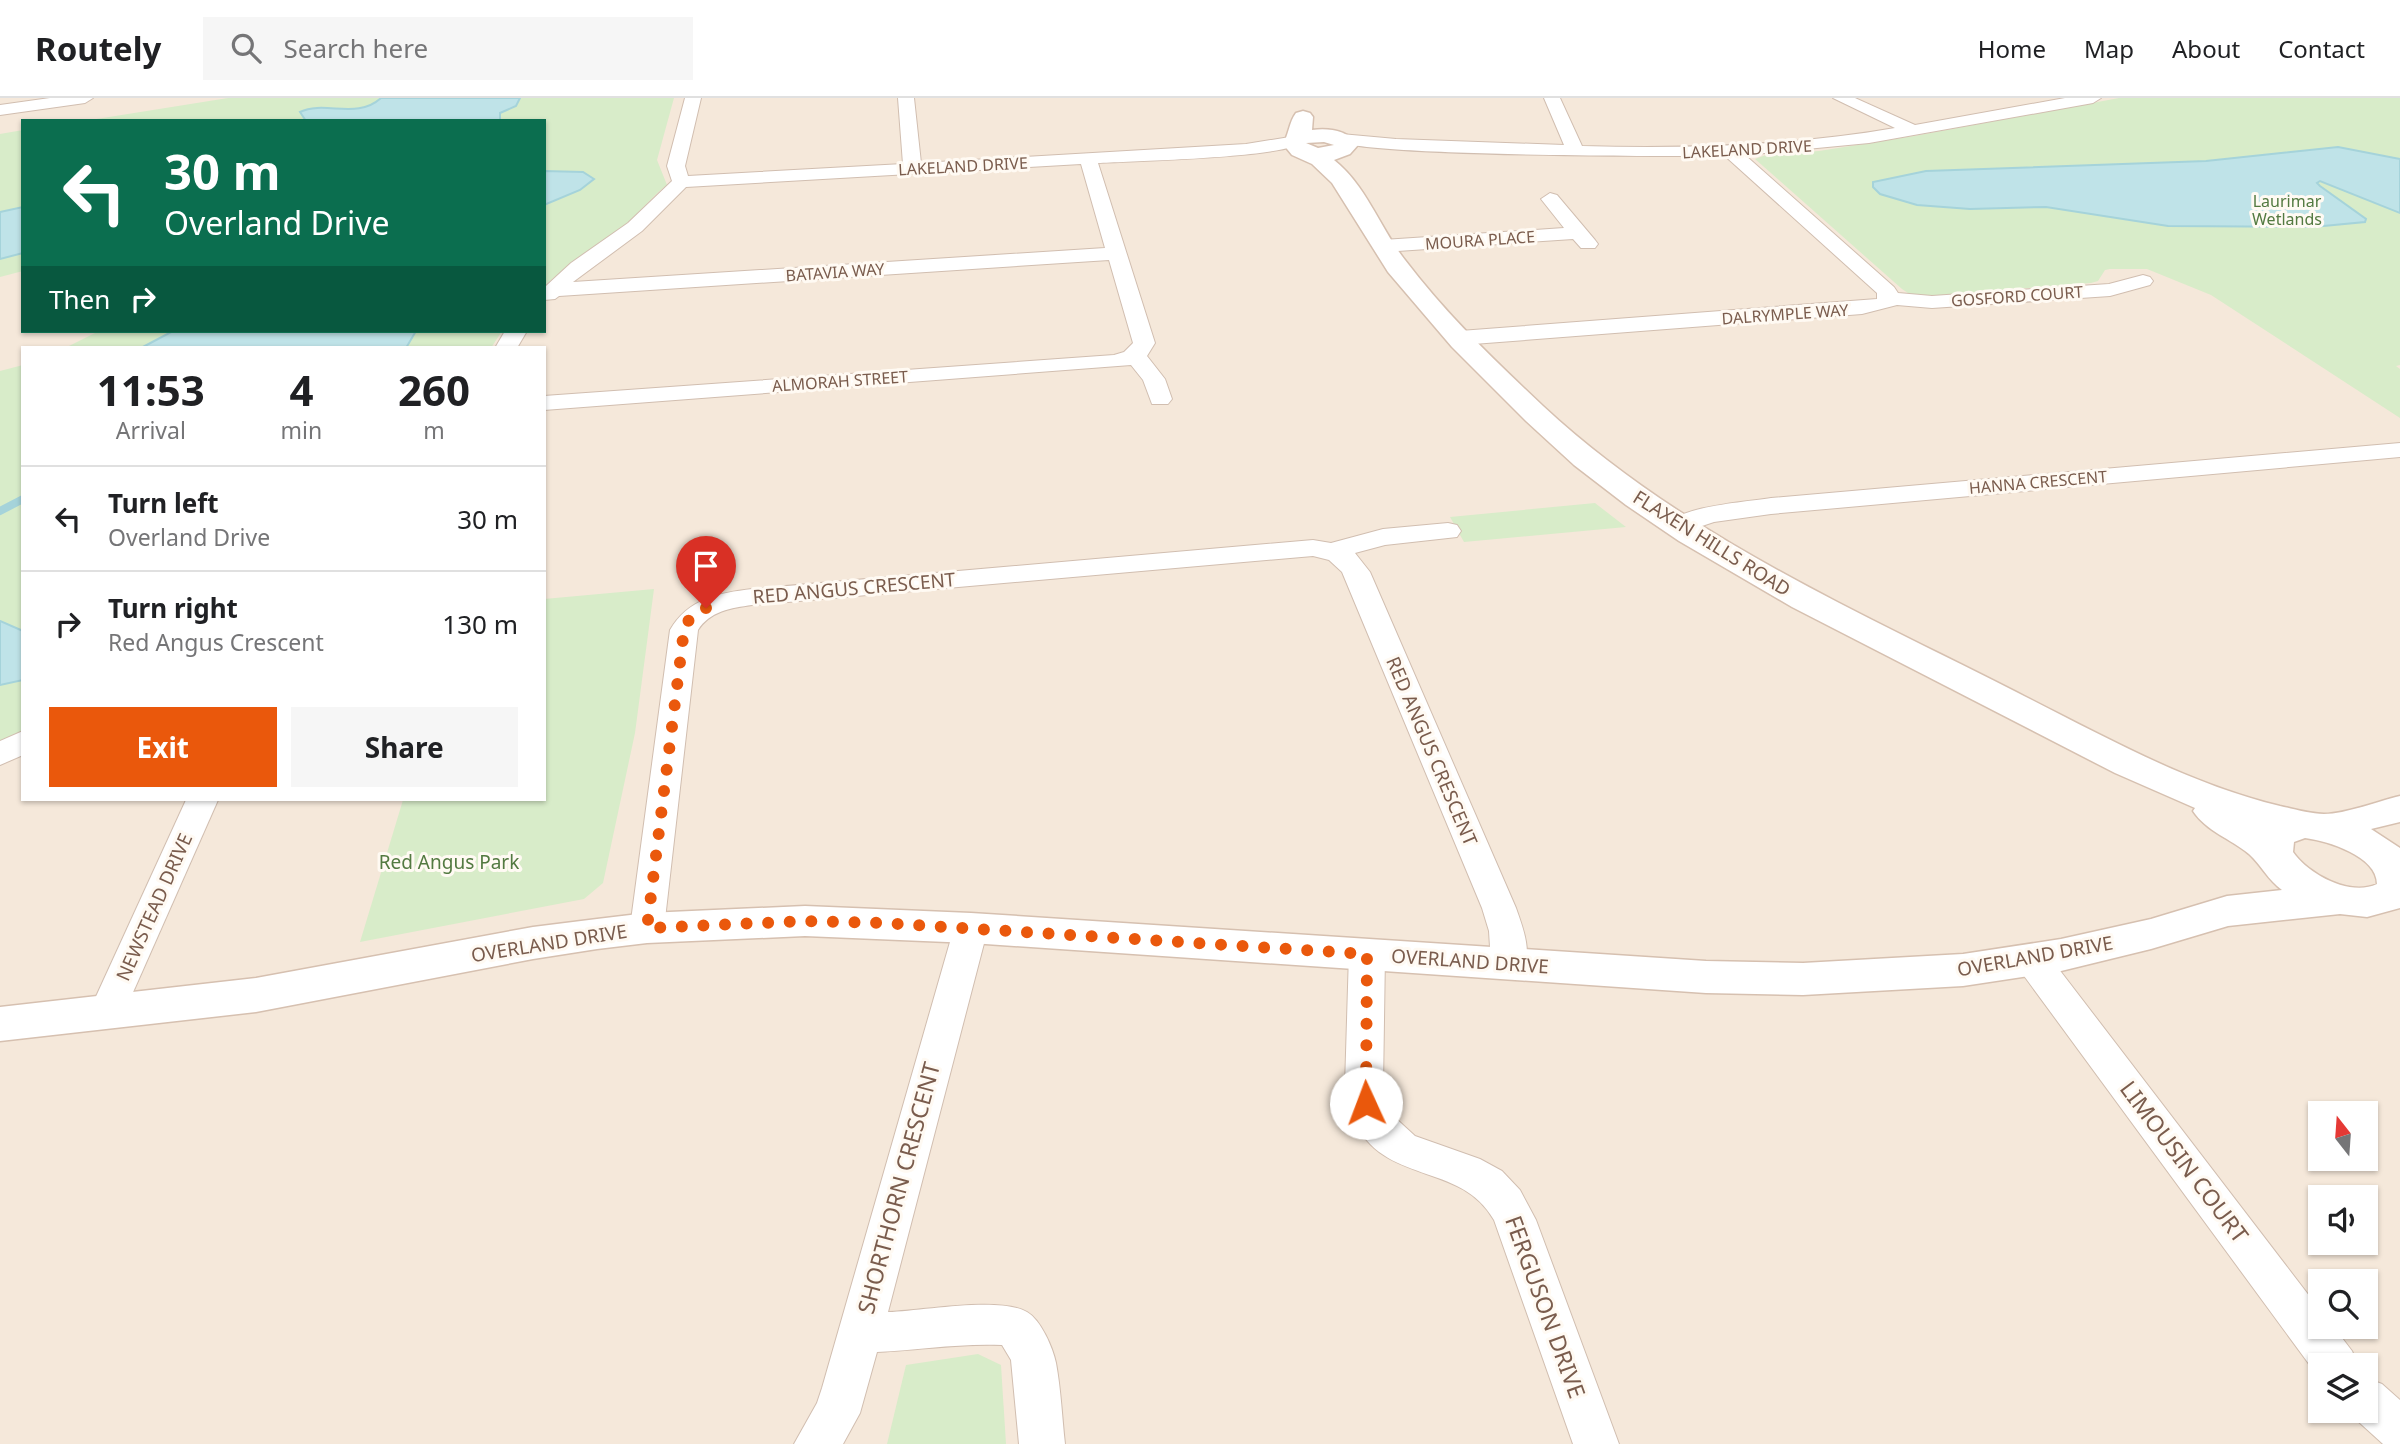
<!DOCTYPE html>
<html lang="en">
<head>
<meta charset="utf-8">
<style>
	:root { --surface:#fff; --page:#f6f6f6; --text:#202124; --muted:#757577; --line:#e0e0e0; --accent:#ea580c }
	body { margin:0; font-family:"Noto Sans",sans-serif; background:var(--page); color:var(--text); height:100vh; display:flex; flex-direction:column; font-size:26px; white-space:nowrap }
	* { box-sizing:border-box; margin:0 }
	p { font-size:23px; color:var(--muted) }
	.icon { flex:none; width:38px; height:38px; fill:none; stroke:currentColor; stroke-width:2; stroke-linecap:round; stroke-linejoin:round }
	.map { position:relative; flex:1; overflow:hidden }
	.side { position:absolute; left:21px; top:248px; width:525px; height:455px; display:flex; flex-direction:column; background:var(--surface); border-radius:0px; box-shadow:0 2px 5px #0004 }
	.side>* { flex:none }
	.top-card { position:absolute; left:21px; top:21px; width:525px; height:214px; border-radius:0px; box-shadow:0 2px 5px #0004; background:#0b6e4f; color:#fff; overflow:hidden }
	.needle { width:46px; rotate:343deg }
	.buttons { position:absolute; left:2308px; top:1003px; display:grid; gap:14px }
	.buttons a { display:grid; place-items:center; width:70px; height:70px; border-radius:0px; background:var(--surface); box-shadow:0 2px 5px #0004; font-size:35px }
	.pin { position:absolute; display:grid; place-items:center; width:60px; height:60px; color:#fff; margin:-72px -30px; border-radius:50% 50% 50% 0; rotate:-45deg; box-shadow:0 0 7px #0007 }
	.pin .icon { rotate:45deg }
	.me { position:absolute; width:77px; margin:-38px; rotate:358deg; stroke-linejoin:round; filter:drop-shadow(0 0 5px #0008) }
	.turn { display:flex; align-items:center; gap:24px; height:147px; padding:0 28px; font-size:32px }
	.turn .icon { width:91px; height:91px; stroke-width:2.5 }
	.turn b { display:block; font-size:49px; line-height:60px }
	.then { display:flex; align-items:center; height:66px; padding:0 28px; background:#0003; gap:14px; font-size:26px }
	.eta { display:flex; justify-content:space-evenly; align-items:center; height:119px; text-align:center }
	.eta b { font-size:42px; font-weight:700; line-height:49px }
	.cta { display:flex; gap:14px; margin-top:auto; padding:14px 28px }
	.cta a { flex:1; height:80px; border-radius:0px; background:var(--accent); color:#fff; font-size:28px; font-weight:700; line-height:80px; text-align:center }
	.cta a+a { background:var(--page); color:var(--text) }
	ul { padding:0; list-style:none }
	li { display:flex; align-items:center; gap:21px; height:105px; padding:0 28px; border-top:2px solid var(--line) }
	li div { flex:1 }
	li b { display:block; font-size:26px }
	li em { font-style:normal }
	header { display:flex; align-items:center; gap:42px; box-sizing:border-box; height:98px; padding:0 35px; background:var(--surface); border-bottom:2px solid var(--line) }
	header strong { font-size:33px }
	nav { display:flex; gap:38px; margin-inline-start:auto; font-size:24px }
	.search { width:490px; height:63px; background:var(--page); display:flex; align-items:center; gap:18px; box-sizing:border-box; padding:0 24px; border-radius:0px; color:var(--muted); font-size:26px }
	.map>svg:first-child { display:block }
	.residential { fill:#f5e8da; fill-rule:evenodd }
	.green { fill:#d8ecc9 }
	.water { fill:#bfe3e8; stroke:#a5d3da; stroke-width:2 }
	.lines { fill:none; stroke-linecap:round; stroke-linejoin:round }
	.stream { stroke:#a5d3da; stroke-width:8 }
	.street-casing { stroke:#d1beb0; stroke-width:2 }
	.secondary-casing { stroke:#d6c0b0; stroke-width:3 }
	.street { fill:#fff; fill-rule:evenodd }
	.secondary { fill:#fff; fill-rule:evenodd }
	.route { stroke:#ea580c; stroke-width:12; stroke-dasharray:0 21.6 }
	.labels { text-anchor:middle; stroke-width:6; stroke-linejoin:round; paint-order:stroke }
	.far-street-label { font-size:16px; fill:#7a5c4d; stroke:#fffaf3 }
	.far-park-label { font-size:16px; fill:#537a41; stroke:#fffaf3 }
	.street-label { font-size:19px; fill:#7a5c4d; stroke:#fffaf3 }
	.park-label { font-size:19px; fill:#537a41; stroke:#fffaf3 }
	.near-street-label { font-size:23px; fill:#7a5c4d; stroke:#fffaf3 }
</style>
</head>
<body>
<header>
<strong>Routely</strong>
<div class="search"><svg class="icon" aria-label="search" viewBox="0 0 24 24"><circle cx="10" cy="10" r="6"/><path d="M15 15l6 6"/></svg>Search here</div>
<nav><a>Home</a><a>Map</a><a>About</a><a>Contact</a></nav>
</header>
<div class="map">
<svg width="2400" height="1346" viewBox="0 0 2400 1346">
	<rect width="100%" height="100%" fill="#fdf6ec"/>
	<path class="residential" d="M0 0H2400V1346H0ZM23 23H544V233H23ZM23 250H544V702H23ZM2320 1015H2366V1060H2320ZM2320 1099H2366V1144H2320ZM2320 1183H2366V1228H2320ZM2320 1267H2366V1312H2320Z"/>
	<g class="green">
		<path d="M228 0H674L657 62 667 87C655 96 646 107 636 117 608 143 573 162 544 188V23H84Z"/>
		<polygon points="2119,0 2400,0 2400,267 2396,268 2400,271 2400,320 2211,197 2147,171 2110,171 2105,172 2098,183 2091,185 1930,198 1911,197 1902,191 1755,61 1766,57 1819,53 1914,38"/>
		<polygon points="23,32 23,173 0,179 0,36"/>
		<polygon points="99,233 502,233 491,250 65,250"/>
		<polygon points="23,267 23,633 0,645 0,273"/>
		<polygon points="1595,405 1626,429 1464,444 1450,419"/>
		<polygon points="654,491 635,635 603,785 584,801 360,844 403,702 544,702 544,501"/>
		<polygon points="978,1256 1001,1267 1006,1346 887,1346 906,1267"/>
	</g>
	<g class="water">
		<path d="M381 0H520L516 8 500 15V23H306L300 14C325 2 357 22 381 0Z"/>
		<polygon points="2338,49 2400,61 2400,115 2320,83 2317,85 2320,88 2366,121 2365,124 2313,129 2168,128 2046,109 1970,111 1917,107 1880,96 1873,89 1873,84 1926,73 2206,63"/>
		<polygon points="544,73 583,74 594,81 580,92 544,107"/>
		<polygon points="23,109 23,155 0,161 0,114"/>
		<polygon points="173,233 416,233 406,250 141,250"/>
		<polygon points="0,523 23,533 23,582 0,587"/>
	</g>
	<g class="lines">
		<polyline class="stream" points="0,413 23,401"/>
		<defs>
			<g id="street">
				<polygon points="50,0 93,0 85,5 0,17 0,7"/>
				<path d="M685 0H701L685 68 688 78 903 66 898 0H914L921 65 1246 46 1296 38 1305 43C1290 60 1130 63 1098 65L1155 245 1147 258 1165 281 1172 301 1168 306H1152L1143 282 1131 267 544 312V298L1114 257 1124 254 1133 245 1109 162 559 198 555 201 544 202 546 188 571 165 628 125 672 83 667 68ZM1081 66 1105 150 573 184 642 133 686 89Z"/>
				<path d="M1544 0H1560L1582 48C1686 51 1792 48 1895 30L1833 0H1855L1915 27 2065 0H2101L2093 5 1869 45 1745 57 1894 189 1898 195 1932 198 2109 186 2143 177 2150 179 2153 183 2150 187 2110 198 1932 210 1897 207 1862 216 1460 247 1452 245 1449 240 1452 235 1460 233 1877 201V195L1725 58C1679 58 1348 59 1332 41L1341 36 1396 41 1564 47Z"/>
				<polygon points="1550,95 1557,97 1595,142 1598,146 1595,150 1581,150 1573,141 1383,154 1376,152 1373,148 1376,144 1383,142 1564,130 1541,101"/>
				<polygon points="505,233 527,233 517,250 495,250"/>
				<path d="M2400 345V359L1771 416 1714 424 1678 436 1669 434 1665 428C1679 408 1747 404 1771 400Z"/>
				<path d="M1448 425 1457 427 1461 433 1457 439 1385 447 1355 455 1370 474 1516 810C1523 830 1533 855 1522 874L1509 878 1496 874 1491 865 1489 833 1482 810 1342 474 1329 462 1313 458 752 507C731 510 710 513 698 532L664 830 659 839 647 842 635 839 630 830 670 532C688 501 718 495 752 491L1313 442 1331 445 1383 431Z"/>
				<polygon points="23,633 23,657 0,667 0,643"/>
				<polygon points="186,702 218,702 119,926 106,930 93,926 88,916"/>
				<path d="M971 818 983 821 988 830 888 1214C922 1213 999 1198 1027 1214 1041 1222 1053 1250 1056 1265 1061 1292 1062 1319 1065 1346H1019L1011 1262 1002 1247C960 1245 919 1252 877 1254L860 1315 843 1346H794L817 1305 822 1290 954 830 959 821Z"/>
				<path d="M1367 843 1380 847 1385 856 1383 988 1391 1016 1415 1038 1480 1061 1502 1073 1520 1092 1536 1122 1619 1346H1573L1494 1122C1460 1062 1383 1089 1353 1020 1349 1009 1346 1000 1345 988L1349 856 1354 847Z"/>
				<polygon points="2032,849 2045,853 2320,1212 2320,1228 2333,1228 2352,1253 2358,1267 2320,1267 2320,1281 2019,871 2014,862 2019,853"/>
				<polygon points="2366,1280 2382,1286 2400,1302 2400,1346 2383,1346 2350,1316 2348,1312 2366,1312"/>
			</g>
			<path id="secondary" d="M1303 13 1310 15 1313 19 1312 32C1329 30 1347 32 1358 47L1350 56 1334 62C1366 87 1380 130 1405 162 1445 215 1494 262 1543 308 1683 438 1856 512 2024 598 2107 640 2189 686 2280 708 2294 711 2310 716 2324 716 2346 716 2378 703 2400 698V724L2371 731 2400 750V810L2367 819 2340 816 2228 828 2151 851 2061 873 1963 888 1803 897 1706 895 971 845 805 838 647 845 597 851 533 861 256 914 0 943V909L256 880 533 829 597 821 647 815 805 808 971 815 1706 863 1803 865 1963 856 2061 841 2151 821 2227 798 2282 792C2268 782 2262 768 2249 756 2231 741 2206 733 2193 713L2195 710 2115 675 1792 509 1679 443 1626 407 1574 367 1526 323 1452 249 1388 174 1332 85 1312 66 1292 57 1283 46C1289 36 1289 24 1296 15ZM1324 44 1334 47 1318 50 1306 45ZM2305 740C2328 743 2377 758 2377 786 2350 799 2308 776 2293 754L2294 744Z"/>
		</defs>
		<use href="#street" class="street-casing"/>
		<use href="#secondary" class="secondary-casing"/>
		<use href="#street" class="street"/>
		<use href="#secondary" class="secondary"/>
	</g>
	<g class="lines">
		<polyline class="route" points="706,510 688,523 684,532 647,830 805,823 884,825 1367,856 1366,1005"/>
	</g>
	<g class="labels">
		<g class="far-street-label">
			<text transform="translate(1747 51) rotate(-3)" y="6">LAKELAND DRIVE</text>
			<text transform="translate(963 68) rotate(-3)" y="6">LAKELAND DRIVE</text>
			<text transform="translate(1480 142) rotate(-4)" y="6">MOURA PLACE</text>
			<text transform="translate(835 174) rotate(-4)" y="6">BATAVIA WAY</text>
			<text transform="translate(2017 198) rotate(-4)" y="6">GOSFORD COURT</text>
			<text transform="translate(1785 216) rotate(-4)" y="6">DALRYMPLE WAY</text>
			<text transform="translate(840 283) rotate(-4)" y="6">ALMORAH STREET</text>
			<text transform="translate(2038 384) rotate(-5)" y="6">HANNA CRESCENT</text>
		</g>
		<g class="far-park-label">
			<text x="2287" y="109">Laurimar<tspan x="2287" dy="18">Wetlands</tspan></text>
		</g>
		<g class="street-label">
			<text transform="translate(1712 445) rotate(32)" y="7">FLAXEN HILLS ROAD</text>
			<text transform="translate(854 490) rotate(-5)" y="7">RED ANGUS CRESCENT</text>
			<text transform="translate(1432 653) rotate(67)" y="7">RED ANGUS CRESCENT</text>
			<text transform="translate(154 809) rotate(-66)" y="7">NEWSTEAD DRIVE</text>
			<text transform="translate(549 845) rotate(-9)" y="7">OVERLAND DRIVE</text>
			<text transform="translate(2035 858) rotate(-10)" y="7">OVERLAND DRIVE</text>
			<text transform="translate(1470 863) rotate(4)" y="7">OVERLAND DRIVE</text>
		</g>
		<g class="park-label">
			<text x="449" y="771">Red Angus Park</text>
		</g>
		<g class="near-street-label">
			<text transform="translate(2184 1064) rotate(53)" y="8">LIMOUSIN COURT</text>
			<text transform="translate(899 1090) rotate(-75)" y="8">SHORTHORN CRESCENT</text>
			<text transform="translate(1545 1209) rotate(70)" y="8">FERGUSON DRIVE</text>
		</g>
	</g>
</svg>
<div class="buttons">
<a><svg class="needle" viewBox="-14 -14 28 28"><path d="M0-13l5 13h-10z" fill="#e53935"/><path d="M0 13l5-13h-10z" fill="#757577"/></svg></a>
<a><svg class="icon" aria-label="sound" viewBox="0 0 24 24"><path d="M4 9h4l5-4v14l-5-4H4zM17 9q2 3 0 6"/></svg></a>
<a><svg class="icon" aria-label="search" viewBox="0 0 24 24"><circle cx="10" cy="10" r="6"/><path d="M15 15l6 6"/></svg></a>
<a><svg class="icon" aria-label="layers" viewBox="0 0 24 24"><path d="M12 4l9 5-9 5-9-5zM3 14l9 5 9-5"/></svg></a>
</div>
<div class="pin" style="left:706px;top:510px;background:#d93025"><svg class="icon" aria-label="arrive" viewBox="0 0 24 24"><path d="M6 21V4h12l-3 4 3 4H6"/></svg></div>
<svg class="me" style="left:1366px;top:1005px" viewBox="-20 -20 40 40"><circle r="19" fill="#fff"/><path d="M0-13L10 11 0 6-10 11z" fill="#ea580c"/></svg>
<div class="top-card">
<div class="turn"><svg class="icon" aria-label="left" viewBox="0 0 24 24"><path d="M17 20v-9H6M10 6l-5 5 5 5"/></svg><div><b>30 m</b>Overland Drive</div></div>
<div class="then">Then<svg class="icon" aria-label="right" viewBox="0 0 24 24"><path d="M7 20v-9h11M14 6l5 5-5 5"/></svg></div>
</div>
<section class="side">
<div class="eta">
<div><b>11:53</b><p>Arrival</p></div>
<div><b>4</b><p>min</p></div>
<div><b>260</b><p>m</p></div>
</div>
<ul>
<li><svg class="icon" aria-label="left" viewBox="0 0 24 24"><path d="M17 20v-9H6M10 6l-5 5 5 5"/></svg><div><b>Turn left</b><p>Overland Drive</p></div><em>30 m</em></li>
<li><svg class="icon" aria-label="right" viewBox="0 0 24 24"><path d="M7 20v-9h11M14 6l5 5-5 5"/></svg><div><b>Turn right</b><p>Red Angus Crescent</p></div><em>130 m</em></li>
</ul>
<div class="cta"><a>Exit</a><a>Share</a></div>
</section>
</div>
</body>
</html>
